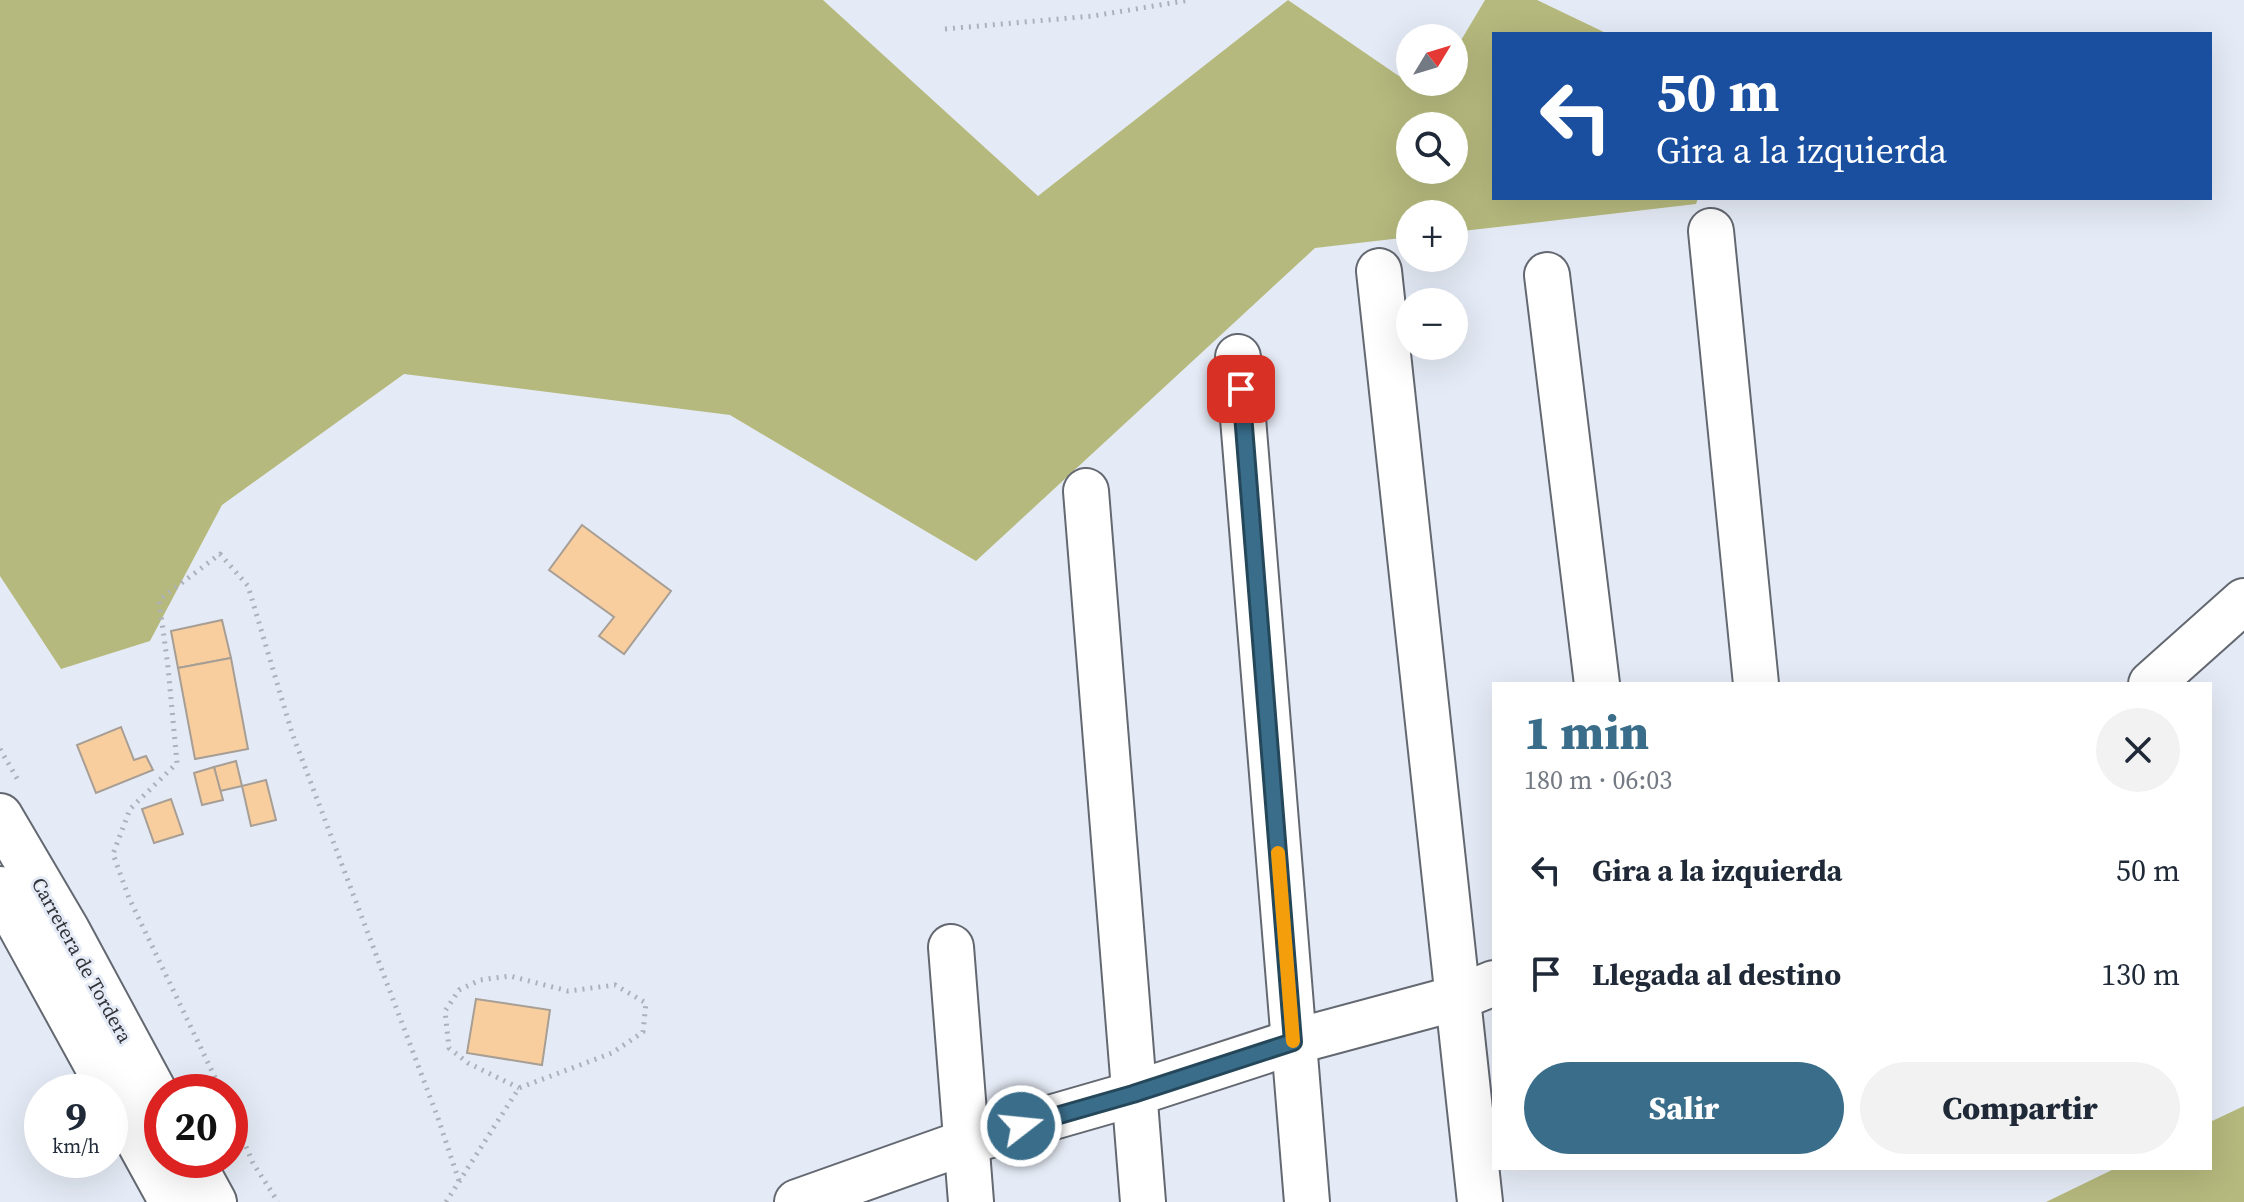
<!DOCTYPE html>
<html lang="es">
<head>
<meta charset="utf-8">
<style>
	:root { --surface:#fff; --page:#f2f2f3; --text:#1f2937; --muted:#747a83; --accent:#396d8a }
	body { margin:0; font-family:"Source Serif 4",serif; background:var(--page); color:var(--text); height:100vh; display:flex; flex-direction:column; font-size:30px; white-space:nowrap }
	* { box-sizing:border-box; margin:0 }
	p { font-size:26px; color:var(--muted) }
	.icon { flex:none; width:44px; height:44px; fill:none; stroke:currentColor; stroke-width:2; stroke-linecap:round; stroke-linejoin:round }
	.map { position:relative; flex:1; overflow:hidden }
	.drawer { position:absolute; left:1492px; top:682px; width:720px; height:488px; display:flex; flex-direction:column; background:var(--surface); border-radius:0px; box-shadow:0 8px 32px #0002 }
	.drawer>* { flex:none }
	.hud { position:absolute; left:1492px; top:32px; width:720px; height:168px; border-radius:0px; box-shadow:0 8px 32px #0002; background:#1a4fa0; color:#fff; overflow:hidden }
	.needle { width:52px; rotate:52deg }
	.buttons { position:absolute; left:1396px; top:24px; display:grid; gap:16px }
	.buttons a { display:grid; place-items:center; width:72px; height:72px; border-radius:50%; background:var(--surface); box-shadow:0 8px 32px #0002; font-size:40px }
	.speed { position:absolute; left:24px; top:1074px; display:flex; gap:16px; font-size:40px; font-weight:700; text-align:center }
	.speed>* { display:grid; place-content:center; width:104px; height:104px; border-radius:50%; background:var(--surface); box-shadow:0 8px 32px #0002; line-height:1 }
	.speed small { font-size:20px; font-weight:400 }
	.speed .limit { border:12px solid #d22; background:#fff; color:#111 }
	.pin { position:absolute; display:grid; place-items:center; width:68px; height:68px; color:#fff; margin:-34px; border-radius:16px; box-shadow:0 4px 12px #0006 }
	.me { position:absolute; width:88px; margin:-44px; rotate:74deg; stroke-linejoin:round; filter:drop-shadow(0 0 6px #0008) }
	.turn { display:flex; align-items:center; gap:28px; height:168px; padding:0 32px; font-size:36px }
	.turn .icon { width:104px; height:104px; stroke-width:2.5 }
	.turn b { display:block; font-size:56px; line-height:68px }
	.round { display:grid; place-items:center; flex:none; width:84px; height:84px; border-radius:42px; background:var(--page) }
	.headline { display:flex; align-items:center; justify-content:space-between; height:136px; padding:0 32px }
	h1 { font-size:48px; font-weight:800; line-height:60px; color:var(--accent) }
	.action { display:flex; gap:16px; margin-top:auto; padding:16px 32px }
	.action a { flex:1; height:92px; border-radius:48px; background:var(--accent); color:#fff; font-size:32px; font-weight:800; line-height:92px; text-align:center }
	.action a+a { background:var(--page); color:var(--text) }
	ul { padding:0; list-style:none }
	li { display:flex; align-items:center; gap:24px; height:104px; padding:0 32px }
	li div { flex:1 }
	li b { display:block; font-size:30px }
	li em { font-style:normal }
	.map>svg:first-child { display:block }
	.forest { fill:#b6b97d; fill-rule:evenodd }
	.building { fill:#f9ce9e; stroke:#a79e95; stroke-width:2 }
	.lines { fill:none; stroke-linecap:round; stroke-linejoin:round }
	.minor-casing { stroke:#636871; stroke-width:48 }
	.major-casing { stroke:#636871; stroke-width:48 }
	.path { stroke:#acb1ba; stroke-width:5; stroke-dasharray:2 6; stroke-linecap:butt }
	.minor { stroke:#fff; stroke-width:44 }
	.major { stroke:#fff; stroke-width:44 }
	.route-casing { stroke:#25475a; stroke-width:20 }
	.route { stroke:#396d8a; stroke-width:14 }
	.slow { stroke:#f59e0b; stroke-width:14 }
	.labels { text-anchor:middle; stroke-width:6; stroke-linejoin:round; paint-order:stroke }
	.street-label { font-size:20px; fill:#303237; stroke:#e5ebf6 }
</style>
</head>
<body>
<div class="map">
<svg width="2244" height="1202" viewBox="0 0 2244 1202">
	<rect width="100%" height="100%" fill="#e5ebf6"/>
	<g class="forest">
		<path d="M0 0H823L1038 196 1288 0 1428 96 1437 82H1454V52L1485 0H1537L1608 34H1494V198H1698L1696 204 1454 232V214H1410V237L1315 248 976 561 730 415 404 374 222 505 150 641 61 669 0 576ZM1410 126H1454V170H1410Z"/>
		<polygon points="2244,1106 2244,1202 2046,1202 2116,1168 2210,1168 2210,1122"/>
	</g>
	<g class="building">
		<polygon points="582,525 671,591 624,654 599,636 614,617 549,570"/>
		<polygon points="222,620 231,658 178,668 171,631"/>
		<polygon points="231,658 248,749 195,759 178,668"/>
		<polygon points="121,727 134,760 146,756 153,770 96,793 77,745"/>
		<polygon points="236,761 242,786 220,791 214,767"/>
		<polygon points="214,767 223,800 202,805 194,773"/>
		<polygon points="266,780 276,820 251,826 242,786"/>
		<polygon points="171,799 183,834 154,843 142,809"/>
		<polygon points="476,999 550,1010 542,1065 467,1053"/>
	</g>
	<g class="lines">
		<defs>
			<g id="minor">
				<polyline points="1711,231 1756,684"/>
				<polyline points="1379,271 1480,1202"/>
				<polyline points="1547,275 1597,684"/>
				<polyline points="1238,357 1307,1202"/>
				<polyline points="1086,491 1143,1202"/>
				<polyline points="2151,684 2244,601"/>
				<polyline points="951,947 971,1202"/>
				<polyline points="797,1202 966,1142 1133,1094 1293,1042 1457,998 1494,983"/>
			</g>
			<g id="major">
				<polyline points="0,816 67,930 162,1106"/>
				<polyline points="0,889 172,1202"/>
				<polyline points="191,1160 214,1202"/>
			</g>
		</defs>
		<use href="#minor" class="minor-casing"/>
		<use href="#major" class="major-casing"/>
		<g class="path">
			<polyline points="945,29 1093,16 1190,0"/>
			<polyline points="0,749 18,780"/>
			<polyline points="222,1092 129,898 113,854 130,809 177,763 168,667 159,600 220,554 248,586 292,733 438,1118 459,1181"/>
			<polyline points="230,1110 253,1163 278,1202"/>
			<polyline points="446,1202 519,1088 612,1053 643,1032 646,1003 615,985 568,991 510,976 480,980 459,990 445,1011 449,1048 468,1063 519,1088"/>
		</g>
		<use href="#minor" class="minor"/>
		<use href="#major" class="major"/>
	</g>
	<g class="lines">
		<defs>
			<polyline id="route" points="1021,1126 1133,1094 1293,1042 1241,389"/>
		</defs>
		<use href="#route" class="route-casing"/>
		<use href="#route" class="route"/>
		<polyline class="slow" points="1278,853 1293,1041"/>
	</g>
	<g class="labels">
		<g class="street-label">
			<text transform="translate(82 960) rotate(61)" y="7">Carretera de Tordera</text>
		</g>
	</g>
</svg>
<div class="buttons">
<a><svg class="needle" viewBox="-14 -14 28 28"><path d="M0-13l5 13h-10z" fill="#e53935"/><path d="M0 13l5-13h-10z" fill="#747a83"/></svg></a>
<a><svg class="icon" aria-label="search" viewBox="0 0 24 24"><circle cx="10" cy="10" r="6"/><path d="M15 15l6 6"/></svg></a>
<a>+</a>
<a>−</a>
</div>
<div class="speed"><div>9<small>km/h</small></div><div class="limit">20</div></div>
<div class="pin" style="left:1241px;top:389px;background:#d93025"><svg class="icon" aria-label="arrive" viewBox="0 0 24 24"><path d="M6 21V4h12l-3 4 3 4H6"/></svg></div>
<svg class="me" style="left:1021px;top:1126px" viewBox="-20 -20 40 40"><circle r="17" fill="#396d8a" stroke="#fff" stroke-width="3"/><path d="M0-11L8 9 0 5-8 9z" fill="#fff"/></svg>
<div class="hud">
<div class="turn"><svg class="icon" aria-label="left" viewBox="0 0 24 24"><path d="M17 20v-9H6M10 6l-5 5 5 5"/></svg><div><b>50 m</b>Gira a la izquierda</div></div>
</div>
<section class="drawer">
<div class="headline"><div><h1>1 min</h1><p>180 m · 06:03</p></div><a class="round"><svg class="icon" aria-label="close" viewBox="0 0 24 24"><path d="M6 6l12 12M18 6L6 18"/></svg></a></div>
<ul>
<li><svg class="icon" aria-label="left" viewBox="0 0 24 24"><path d="M17 20v-9H6M10 6l-5 5 5 5"/></svg><div><b>Gira a la izquierda</b></div><em>50 m</em></li>
<li><svg class="icon" aria-label="arrive" viewBox="0 0 24 24"><path d="M6 21V4h12l-3 4 3 4H6"/></svg><div><b>Llegada al destino</b></div><em>130 m</em></li>
</ul>
<div class="action"><a>Salir</a><a>Compartir</a></div>
</section>
</div>
</body>
</html>
